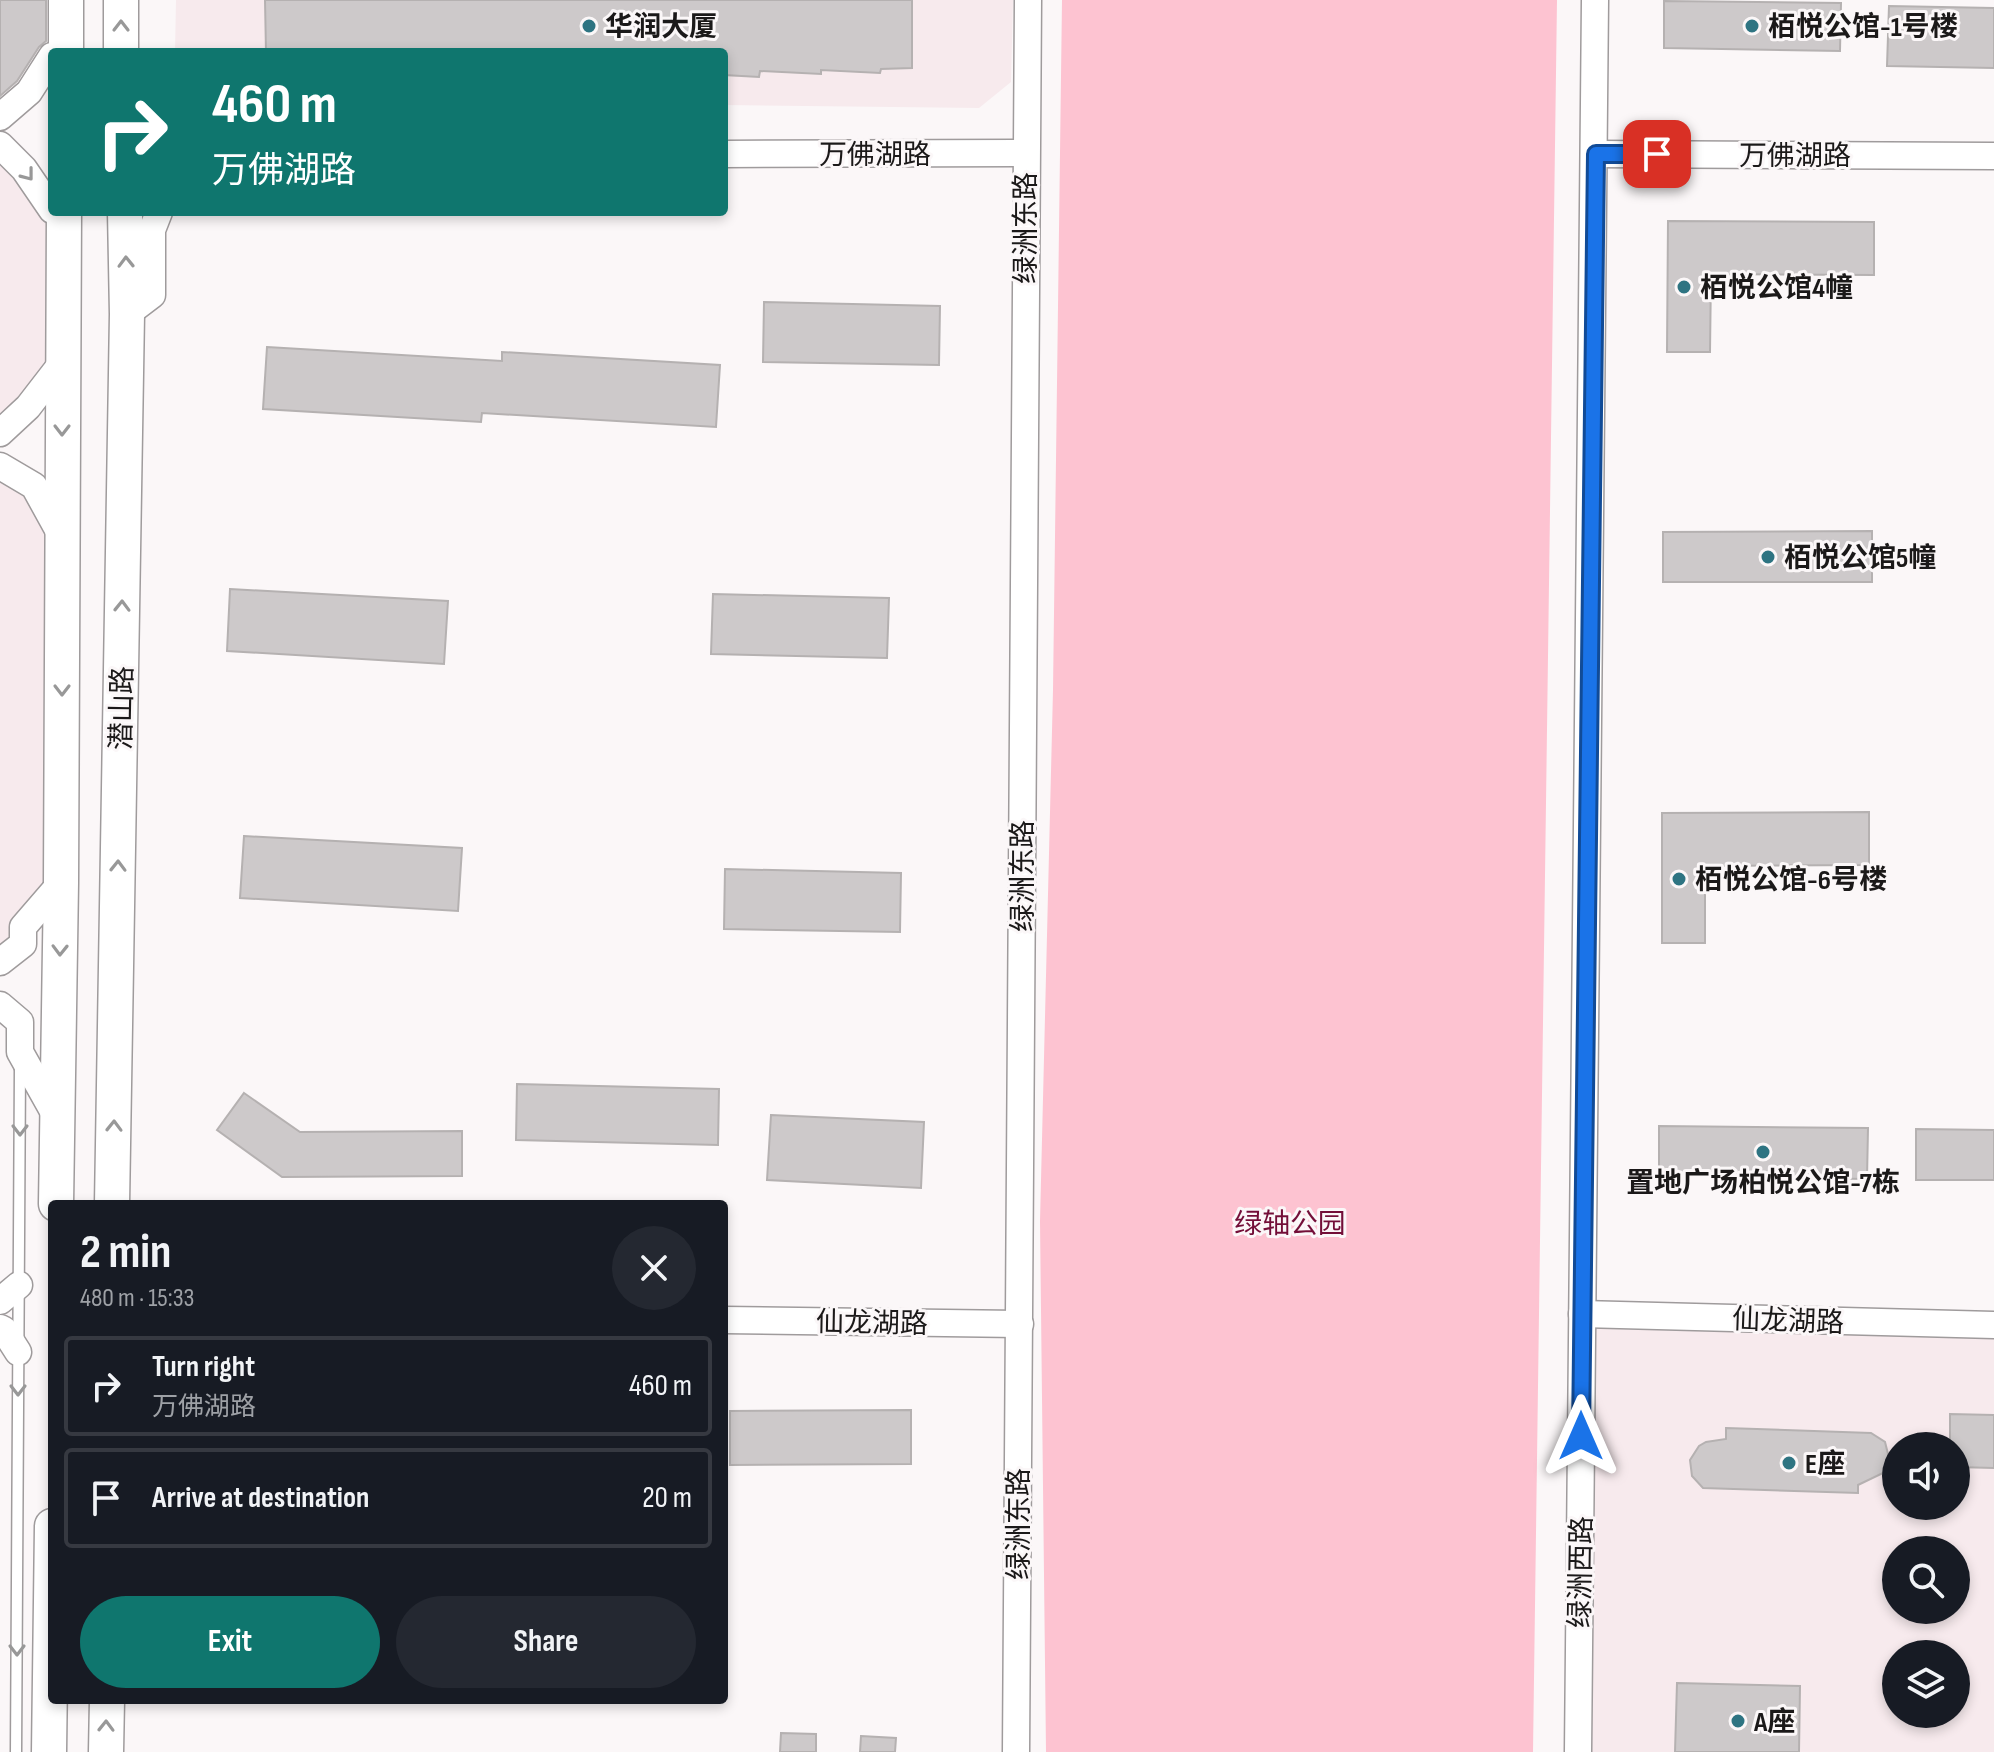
<!DOCTYPE html>
<html lang="en">
<head>
<meta charset="utf-8">
<style>
	:root { --surface:#171b24; --page:#242831; --text:#f1f3f6; --muted:#9ea1a6; --line:#363941; --accent:#0f766e }
	body { margin:0; font-family:"Sofia Sans Condensed","Noto Sans SC",sans-serif; background:var(--page); color:var(--text); height:100vh; display:flex; flex-direction:column; font-size:30px; white-space:nowrap }
	* { box-sizing:border-box; margin:0 }
	p { font-size:26px; color:var(--muted) }
	.icon { flex:none; width:44px; height:44px; fill:none; stroke:currentColor; stroke-width:2; stroke-linecap:round; stroke-linejoin:round }
	.map { position:relative; flex:1; overflow:hidden }
	.drawer { position:absolute; left:48px; top:1200px; width:680px; height:504px; display:flex; flex-direction:column; background:var(--surface); border-radius:8px; box-shadow:0 4px 12px #0003 }
	.drawer>* { flex:none }
	.banner { position:absolute; left:48px; top:48px; width:680px; height:168px; border-radius:8px; box-shadow:0 4px 12px #0003; background:#0f766e; color:#fff; overflow:hidden }
	.tools { position:absolute; left:1882px; top:1432px; display:grid; gap:16px }
	.tools a { display:grid; place-items:center; width:88px; height:88px; border-radius:50%; background:var(--surface); box-shadow:0 4px 12px #0003; font-size:40px }
	.pin { position:absolute; display:grid; place-items:center; width:68px; height:68px; color:#fff; margin:-34px; border-radius:16px; box-shadow:0 4px 12px #0006 }
	.me { position:absolute; width:88px; margin:-44px; rotate:0deg; stroke-linejoin:round; filter:drop-shadow(0 0 6px #0008) }
	.turn { display:flex; align-items:center; gap:28px; height:168px; padding:0 32px; font-size:36px }
	.turn .icon { width:104px; height:104px; stroke-width:2.5 }
	.turn b { display:block; font-size:56px; line-height:68px }
	.round { display:grid; place-items:center; flex:none; width:84px; height:84px; border-radius:42px; background:var(--page) }
	.headline { display:flex; align-items:center; justify-content:space-between; height:136px; padding:0 32px }
	h1 { font-size:48px; font-weight:700; line-height:60px }
	.button { display:flex; gap:16px; margin-top:auto; padding:16px 32px }
	.button a { flex:1; height:92px; border-radius:48px; background:var(--accent); color:#fff; font-size:32px; font-weight:700; line-height:92px; text-align:center }
	.button a+a { background:var(--page); color:var(--text) }
	ul { padding:0; list-style:none }
	li { display:flex; align-items:center; gap:24px; height:100px; margin:0 16px 12px; padding:0 16px; border:4px solid var(--line); border-radius:8px }
	li div { flex:1 }
	li b { display:block; font-size:30px }
	li em { font-style:normal }
	.map>svg:first-child { display:block }
	.built { fill:#f7eaed; fill-rule:evenodd }
	.green { fill:#fdc3d1 }
	.building { fill:#cdc9ca; stroke:#b5b1b1; stroke-width:2 }
	.lines { fill:none; stroke-linecap:round; stroke-linejoin:round }
	.service-casing { stroke:#9f9b9c; stroke-width:13 }
	.tertiary-casing { stroke:#9f9b9c; stroke-width:29 }
	.primary-casing { stroke:#9f9b9c; stroke-width:37 }
	.service { stroke:#fff; stroke-width:10 }
	.tertiary { stroke:#fff; stroke-width:26 }
	.primary { stroke:#fff; stroke-width:34 }
	.oneway { stroke:#989898 }
	.route-casing { stroke:#114b97; stroke-width:20 }
	.route { stroke:#1a73e8; stroke-width:14 }
	.poi-dot { fill:#2e7482; stroke:#fbf7f8; stroke-width:3 }
	.labels { text-anchor:middle; stroke-width:6; stroke-linejoin:round; paint-order:stroke }
	.poi-label { font-size:28px; font-weight:bold; fill:#1b1919; stroke:#fbf7f8; text-anchor:start }
	.street-label { font-size:28px; fill:#1b1919; stroke:#fbf7f8 }
	.park-label { font-size:28px; fill:#730e38; stroke:#fbf7f8 }
</style>
</head>
<body>
<div class="map">
<svg width="1994" height="1752" viewBox="0 0 1994 1752">
	<rect width="100%" height="100%" fill="#fbf7f8"/>
	<g class="built">
		<polygon points="176,0 1013,0 1011,82 979,108 724,105 724,52 175,52"/>
		<polygon points="0,145 51,206 62,363 0,433"/>
		<polygon points="0,466 62,536 61,883 0,962"/>
		<path d="M1582 1314 1994 1325V1752H1578ZM1896 1446H1956V1506H1896ZM1896 1550H1956V1610H1896ZM1896 1654H1956V1714H1896Z"/>
	</g>
	<polygon class="green" points="1062,0 1557,0 1533,1752 1046,1752 1040,1221 1053,690"/>
	<g class="building">
		<polygon points="0,0 46,0 46,41 39,47 17,81 0,96"/>
		<polygon points="265,0 912,0 912,68 881,69 880,73 821,70 821,74 760,71 759,77 724,75 724,52 266,52"/>
		<polygon points="1664,1 1841,3 1840,51 1664,48"/>
		<polygon points="1889,6 1994,8 1994,68 1887,66"/>
		<polygon points="1668,221 1874,222 1874,275 1711,274 1710,352 1667,352"/>
		<polygon points="764,302 940,306 939,365 763,362"/>
		<polygon points="267,347 502,361 502,352 720,365 716,427 482,413 481,422 263,409"/>
		<polygon points="1872,531 1872,582 1663,582 1663,532"/>
		<polygon points="230,589 448,601 444,664 227,651"/>
		<polygon points="713,594 889,598 887,658 711,654"/>
		<polygon points="1869,812 1869,865 1705,866 1705,943 1662,943 1662,813"/>
		<polygon points="244,836 462,848 458,911 240,898"/>
		<polygon points="725,869 901,873 900,932 724,929"/>
		<polygon points="517,1084 719,1089 718,1145 516,1140"/>
		<polygon points="244,1093 300,1132 462,1131 462,1176 282,1177 217,1130"/>
		<polygon points="771,1115 924,1122 921,1188 767,1180"/>
		<polygon points="1659,1126 1868,1128 1867,1179 1659,1176"/>
		<polygon points="1916,1129 1994,1130 1994,1180 1916,1180"/>
		<polygon points="911,1410 911,1464 730,1465 730,1411"/>
		<polygon points="1950,1414 1994,1415 1994,1468 1956,1467 1956,1446 1950,1446"/>
		<polygon points="1726,1428 1871,1433 1885,1442 1889,1458 1883,1473 1858,1485 1858,1493 1703,1488 1692,1476 1690,1460 1699,1446 1706,1442 1726,1439"/>
		<polygon points="1677,1683 1800,1686 1799,1752 1675,1752"/>
		<polygon points="781,1733 816,1734 816,1752 780,1752"/>
		<polygon points="861,1736 896,1738 895,1752 860,1752"/>
	</g>
	<g class="lines">
		<defs>
			<polyline id="service" points="16,1752 20,1066"/>
			<g id="tertiary">
				<polyline points="0,117 29,92 52,56"/>
				<polyline points="0,145 24,169 52,210"/>
				<polyline points="724,154 1025,153"/>
				<polyline points="1596,154 1994,156"/>
				<polyline points="127,314 152,295 152,230 159,212"/>
				<polyline points="0,433 28,407 62,363"/>
				<polyline points="0,466 34,486 61,535"/>
				<polyline points="0,962 23,944 23,927 61,883"/>
				<polyline points="0,1005 20,1022 20,1052 57,1118"/>
				<polyline points="0,1301 19,1285"/>
				<polyline points="1582,1314 1994,1325"/>
				<polyline points="724,1320 1020,1324"/>
				<polyline points="0,1328 4,1330 18,1352"/>
				<polyline points="1016,1752 1028,0"/>
				<polyline points="1578,1752 1595,0"/>
			</g>
			<g id="primary">
				<polyline points="121,0 121,52"/>
				<polyline points="66,52 66,0"/>
				<polyline points="56,1204 61,883 64,212"/>
				<polyline points="112,1204 127,314 125,212"/>
				<polyline points="49,1752 52,1526"/>
				<polyline points="106,1752 107,1700"/>
			</g>
		</defs>
		<use href="#service" class="service-casing"/>
		<use href="#tertiary" class="tertiary-casing"/>
		<use href="#primary" class="primary-casing"/>
		<use href="#service" class="service"/>
		<use href="#tertiary" class="tertiary"/>
		<use href="#primary" class="primary"/>
	</g>
	<defs><path id="oneway-chevron" d="M-2-3.5L2.5 0L-2 3.5" fill="none" stroke-width="1.6" stroke-linecap="round" stroke-linejoin="round" transform="scale(2)"/></defs>
	<g class="oneway">
		<use href="#oneway-chevron" transform="translate(121 26) rotate(-90)"/>
		<use href="#oneway-chevron" transform="translate(28 175) rotate(52)"/>
		<use href="#oneway-chevron" transform="translate(126 262) rotate(-91)"/>
		<use href="#oneway-chevron" transform="translate(62 430) rotate(90)"/>
		<use href="#oneway-chevron" transform="translate(122 606) rotate(-89)"/>
		<use href="#oneway-chevron" transform="translate(62 690) rotate(90)"/>
		<use href="#oneway-chevron" transform="translate(118 866) rotate(-89)"/>
		<use href="#oneway-chevron" transform="translate(60 950) rotate(91)"/>
		<use href="#oneway-chevron" transform="translate(114 1126) rotate(-89)"/>
		<use href="#oneway-chevron" transform="translate(20 1130) rotate(90)"/>
		<use href="#oneway-chevron" transform="translate(18 1390) rotate(90)"/>
		<use href="#oneway-chevron" transform="translate(17 1650) rotate(90)"/>
		<use href="#oneway-chevron" transform="translate(106 1726) rotate(-89)"/>
	</g>
	<g class="lines">
		<defs>
			<polyline id="route" points="1581,1436 1596,154 1657,154"/>
		</defs>
		<use href="#route" class="route-casing"/>
		<use href="#route" class="route"/>
	</g>
	<g class="poi-dot">
		<circle cx="589" cy="26" r="8"/>
		<circle cx="1752" cy="26" r="8"/>
		<circle cx="1684" cy="287" r="8"/>
		<circle cx="1768" cy="557" r="8"/>
		<circle cx="1679" cy="879" r="8"/>
		<circle cx="1763" cy="1152" r="8"/>
		<circle cx="1789" cy="1463" r="8"/>
		<circle cx="1738" cy="1721" r="8"/>
	</g>
	<g class="labels">
		<g class="poi-label">
			<text x="605" y="36">华润大厦</text>
			<text x="1768" y="36">栢悦公馆-1号楼</text>
			<text x="1700" y="297">栢悦公馆4幢</text>
			<text x="1784" y="567">栢悦公馆5幢</text>
			<text x="1695" y="889">栢悦公馆-6号楼</text>
			<text x="1763" y="1192" text-anchor="middle">置地广场柏悦公馆-7栋</text>
			<text x="1805" y="1473">E座</text>
			<text x="1754" y="1731">A座</text>
		</g>
		<g class="street-label">
			<text x="875" y="164">万佛湖路</text>
			<text x="1795" y="165">万佛湖路</text>
			<text transform="translate(1025 228) rotate(-90)" y="10">绿洲东路</text>
			<text transform="translate(121 708) rotate(-89)" y="10">潜山路</text>
			<text transform="translate(1022 876) rotate(-90)" y="10">绿洲东路</text>
			<text transform="translate(1788 1320) rotate(2)" y="10">仙龙湖路</text>
			<text transform="translate(872 1322) rotate(1)" y="10">仙龙湖路</text>
			<text transform="translate(1018 1524) rotate(-90)" y="10">绿洲东路</text>
			<text transform="translate(1580 1572) rotate(-89)" y="10">绿洲西路</text>
		</g>
		<g class="park-label">
			<text x="1290" y="1233">绿轴公园</text>
		</g>
	</g>
</svg>
<div class="tools">
<a><svg class="icon" aria-label="sound" viewBox="0 0 24 24"><path d="M4 9h4l5-4v14l-5-4H4zM17 9q2 3 0 6"/></svg></a>
<a><svg class="icon" aria-label="search" viewBox="0 0 24 24"><circle cx="10" cy="10" r="6"/><path d="M15 15l6 6"/></svg></a>
<a><svg class="icon" aria-label="layers" viewBox="0 0 24 24"><path d="M12 4l9 5-9 5-9-5zM3 14l9 5 9-5"/></svg></a>
</div>
<div class="pin" style="left:1657px;top:154px;background:#d93025"><svg class="icon" aria-label="arrive" viewBox="0 0 24 24"><path d="M6 21V4h12l-3 4 3 4H6"/></svg></div>
<svg class="me" style="left:1581px;top:1436px" viewBox="-20 -20 40 40"><path d="M0-17L14 15 0 8-14 15z" fill="#1a73e8" stroke="#fff" stroke-width="4"/></svg>
<div class="banner">
<div class="turn"><svg class="icon" aria-label="right" viewBox="0 0 24 24"><path d="M7 20v-9h11M14 6l5 5-5 5"/></svg><div><b>460 m</b>万佛湖路</div></div>
</div>
<section class="drawer">
<div class="headline"><div><h1>2 min</h1><p>480 m · 15:33</p></div><a class="round"><svg class="icon" aria-label="close" viewBox="0 0 24 24"><path d="M6 6l12 12M18 6L6 18"/></svg></a></div>
<ul>
<li><svg class="icon" aria-label="right" viewBox="0 0 24 24"><path d="M7 20v-9h11M14 6l5 5-5 5"/></svg><div><b>Turn right</b><p>万佛湖路</p></div><em>460 m</em></li>
<li><svg class="icon" aria-label="arrive" viewBox="0 0 24 24"><path d="M6 21V4h12l-3 4 3 4H6"/></svg><div><b>Arrive at destination</b></div><em>20 m</em></li>
</ul>
<div class="button"><a>Exit</a><a>Share</a></div>
</section>
</div>
</body>
</html>
